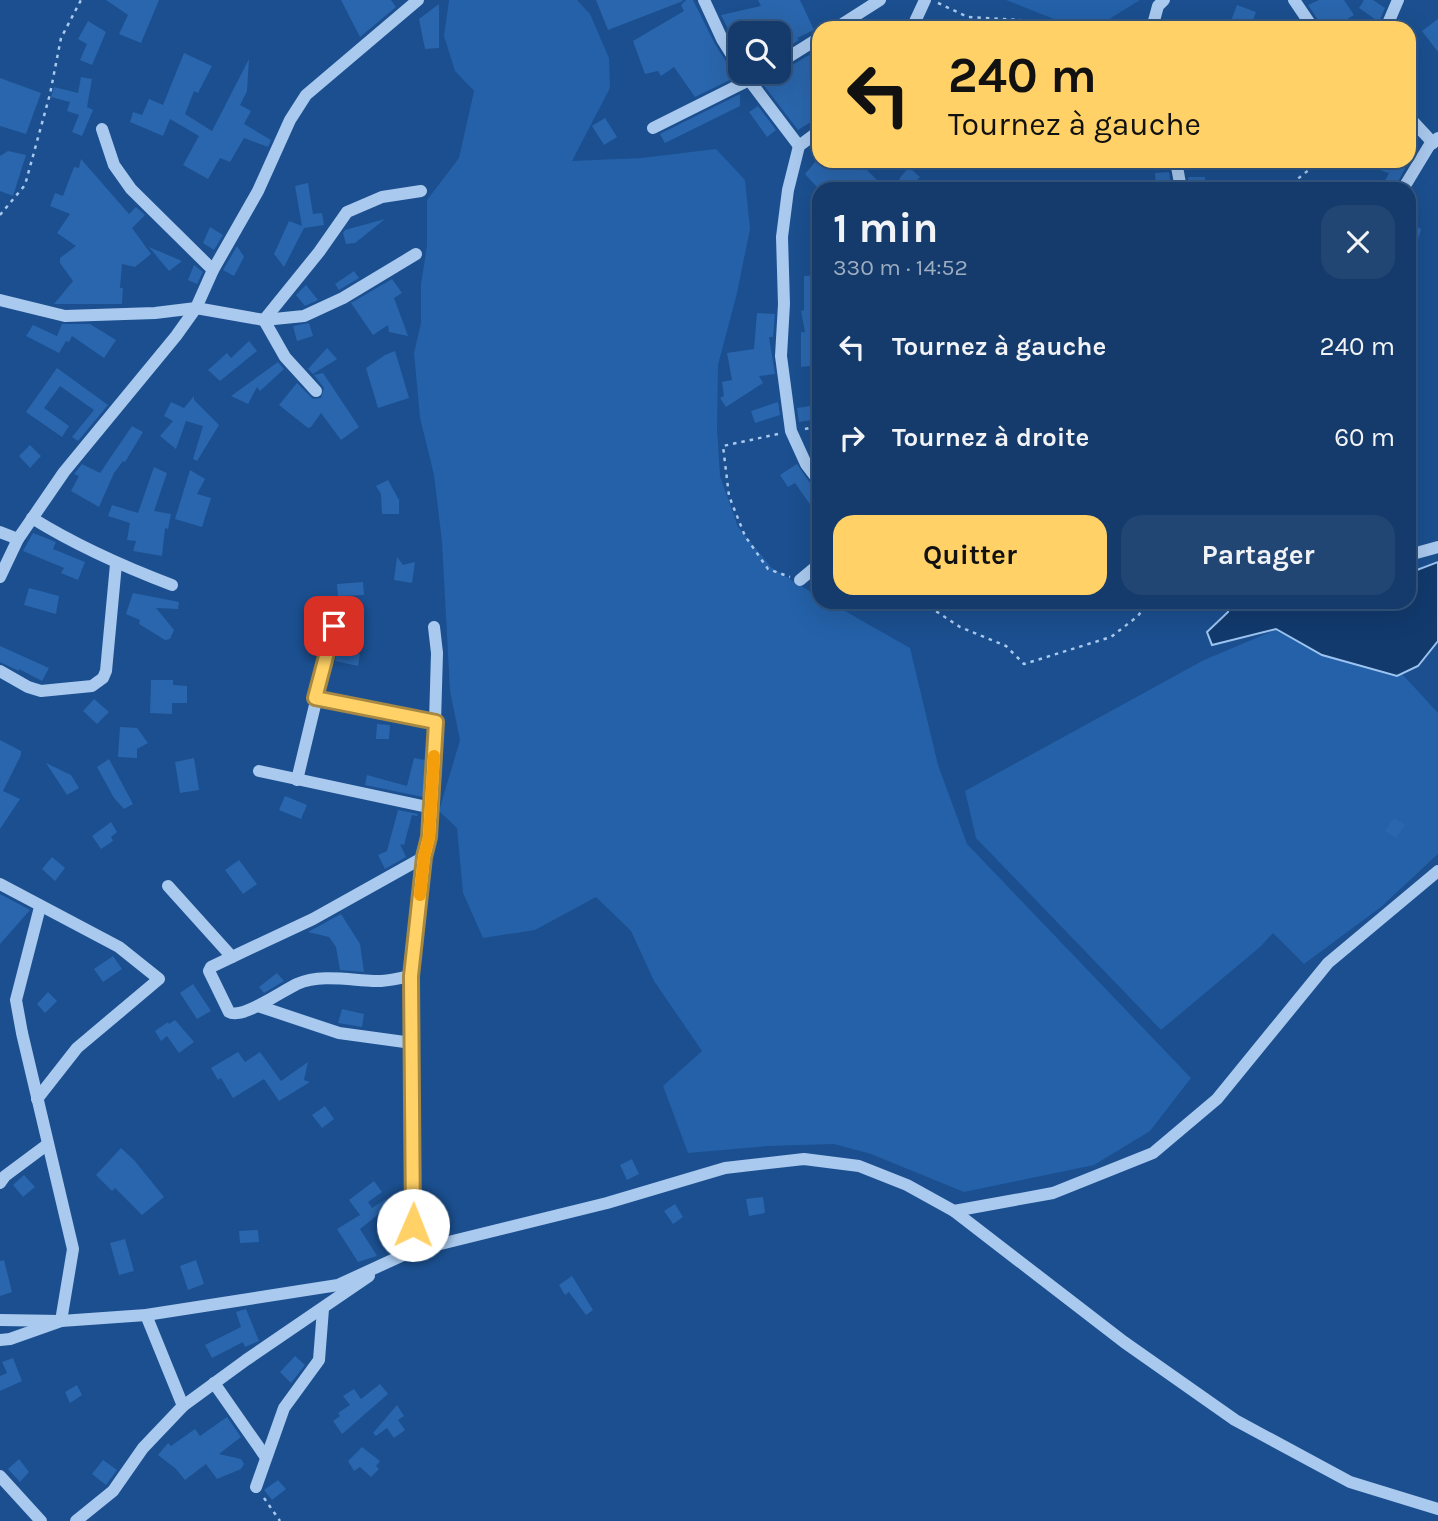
<!DOCTYPE html>
<html lang="fr">
<head>
<meta charset="utf-8">
<style>
	:root { --surface:#143b6b; --page:#214673; --text:#f1f3f6; --muted:#9dadc1; --line:#33557e; --accent:#ffd166 }
	body { margin:0; font-family:Karla,sans-serif; background:var(--page); color:var(--text); height:100vh; display:flex; flex-direction:column; font-size:26px; white-space:nowrap }
	* { box-sizing:border-box; margin:0 }
	p { font-size:23px; color:var(--muted) }
	.icon { flex:none; width:38px; height:38px; fill:none; stroke:currentColor; stroke-width:2; stroke-linecap:round; stroke-linejoin:round }
	.map { position:relative; flex:1; overflow:hidden }
	.side { position:absolute; left:812px; top:182px; width:604px; height:427px; display:flex; flex-direction:column; background:var(--surface); border-radius:21px; box-shadow:0 7px 28px #0002,0 0 0 2px var(--line) }
	.side>* { flex:none }
	.top-card { position:absolute; left:812px; top:21px; width:604px; height:147px; border-radius:21px; box-shadow:0 7px 28px #0002,0 0 0 2px var(--line); background:#ffd166; color:#111; overflow:hidden }
	.buttons { position:absolute; left:728px; top:21px; display:grid; gap:14px }
	.buttons a { display:grid; place-items:center; width:63px; height:63px; border-radius:14px; background:var(--surface); box-shadow:0 7px 28px #0002,0 0 0 2px var(--line); font-size:35px }
	.pin { position:absolute; display:grid; place-items:center; width:60px; height:60px; color:#fff; margin:-30px; border-radius:14px; box-shadow:0 4px 10px #0006 }
	.me { position:absolute; width:77px; margin:-38px; rotate:1deg; stroke-linejoin:round; filter:drop-shadow(0 0 5px #0008) }
	.turn { display:flex; align-items:center; gap:24px; height:147px; padding:0 21px; font-size:32px }
	.turn .icon { width:91px; height:91px; stroke-width:2.5 }
	.turn b { display:block; font-size:49px; line-height:60px }
	.round { display:grid; place-items:center; flex:none; width:74px; height:74px; border-radius:21px; background:var(--page) }
	.headline { display:flex; align-items:center; justify-content:space-between; height:119px; padding:0 21px }
	h1 { font-size:42px; font-weight:700; line-height:52px }
	.action { display:flex; gap:14px; margin-top:auto; padding:14px 21px }
	.action a { flex:1; height:80px; border-radius:21px; background:var(--accent); color:#111; font-size:28px; font-weight:700; line-height:80px; text-align:center }
	.action a+a { background:var(--page); color:var(--text) }
	ul { padding:0; list-style:none }
	li { display:flex; align-items:center; gap:21px; height:91px; padding:0 21px }
	li div { flex:1 }
	li b { display:block; font-size:26px }
	li em { font-style:normal }
	.map>svg:first-child { display:block }
	.green { fill:#2461a8 }
	.water { fill:#123a6d; stroke:#9cc4f0; stroke-width:2 }
	.building { fill:#2a66ad }
	.lines { fill:none; stroke-linecap:round; stroke-linejoin:round }
	.path { stroke:#a9c9ee; stroke-width:2.5; stroke-dasharray:3.5 5; stroke-linecap:butt }
	.minor { stroke:#a9c9ee; stroke-width:12 }
	.route-casing { stroke:#a68842; stroke-width:18 }
	.route { stroke:#ffd166; stroke-width:12 }
	.slow { stroke:#f59e0b; stroke-width:12 }
</style>
</head>
<body>
<div class="map">
<svg width="1438" height="1521" viewBox="0 0 1438 1521">
	<rect width="100%" height="100%" fill="#1b4f8f"/>
	<g class="green">
		<polygon points="449,0 577,0 590,14 609,58 610,88 572,161 641,158 716,149 745,180 750,229 737,293 718,365 717,428 720,476 738,527 772,568 819,597 819,602 829,602 910,648 938,765 967,844 1191,1078 1150,1131 1094,1165 964,1192 871,1154 834,1144 769,1146 688,1153 663,1086 702,1051 654,981 631,931 596,897 535,930 483,938 463,893 457,828 439,811 460,740 450,691 442,542 434,475 420,418 414,353 421,323 421,284 427,246 427,200 459,158 474,91 455,71 444,36"/>
		<polygon points="1006,0 1140,0 1098,26 1074,27"/>
		<polygon points="1282,627 1392,663 1438,713 1438,854 1381,907 1304,964 1273,933 1260,947 1161,1030 976,838 965,791 1204,660"/>
	</g>
	<polygon class="water" points="1438,562 1438,641 1418,666 1397,676 1322,655 1276,629 1212,645 1207,632 1228,612 1230,602 1409,602 1409,573"/>
	<g class="building">
		<polygon points="106,0 159,0 141,43 119,34 128,15"/>
		<polygon points="341,0 391,0 396,7 360,37"/>
		<polygon points="596,0 682,0 683,1 608,30"/>
		<polygon points="686,0 693,0 715,44 736,77 695,97 674,67 661,76 658,71 645,74 633,41 684,11 681,5"/>
		<polygon points="758,0 800,0 814,30 797,38 799,40 779,53 779,33 740,33 740,52 721,15 761,6"/>
		<polygon points="1319,0 1344,0 1354,15 1333,28 1327,28 1322,19 1318,20 1308,5"/>
		<polygon points="1364,0 1373,0 1385,8 1379,22 1359,8"/>
		<polygon points="439,4 439,48 425,49 419,19"/>
		<polygon points="1237,5 1256,12 1250,28 1231,21"/>
		<polygon points="1438,19 1438,52 1422,31"/>
		<polygon points="88,21 106,32 92,65 80,60 87,44 78,39"/>
		<polygon points="184,53 212,66 198,93 194,91 185,114 212,131 249,59 247,91 240,105 251,111 244,124 271,140 268,147 244,138 230,162 220,158 208,179 183,165 199,136 170,119 163,136 130,122 133,112 142,115 149,99 163,105"/>
		<polygon points="809,55 819,68 819,117 798,130 762,83 772,77 774,72 784,70"/>
		<polygon points="81,77 92,79 87,107 93,110 82,136 72,132 79,115 67,111 70,102 51,97 54,87 78,93"/>
		<polygon points="0,78 41,93 26,134 0,126"/>
		<polygon points="740,94 740,106 665,143 660,134"/>
		<polygon points="758,106 776,130 767,137 749,112"/>
		<polygon points="605,118 617,137 604,145 592,126"/>
		<polygon points="8,151 26,155 13,196 0,191 0,156"/>
		<polygon points="81,159 129,214 136,207 145,215 132,228 151,254 135,267 122,264 120,288 123,288 122,304 54,304 73,281 60,263 60,258 76,246 57,233 70,214 50,206 55,193 63,196 74,167 79,168"/>
		<polygon points="816,161 858,161 879,182 873,189 823,189 819,185 817,187 805,174"/>
		<polygon points="1384,161 1397,161 1407,165 1394,189 1381,189 1389,173 1380,170"/>
		<polygon points="909,167 920,177 910,188 899,179"/>
		<polygon points="1169,172 1172,189 1156,189 1155,173"/>
		<polygon points="1188,177 1205,177 1205,189 1190,189"/>
		<polygon points="308,183 313,214 322,213 324,225 304,228 284,267 274,254 289,221 302,226 295,186"/>
		<polygon points="385,219 355,243 346,244 343,233 345,230"/>
		<polygon points="1409,223 1421,229 1412,259 1409,259"/>
		<polygon points="210,227 223,235 214,250 203,243"/>
		<polygon points="237,246 244,257 234,276 223,270"/>
		<polygon points="149,247 182,261 169,271"/>
		<polygon points="194,265 203,272 197,284 188,280"/>
		<polygon points="354,271 359,278 339,290 335,284"/>
		<polygon points="819,275 819,365 801,367 801,332 805,332 801,311 804,310 804,276"/>
		<polygon points="392,279 402,293 394,298 408,336 389,332 388,325 373,335 351,303"/>
		<polygon points="306,285 318,300 305,306 296,295"/>
		<polygon points="757,313 775,314 773,337 769,337 775,374 759,376 763,383 726,407 720,398 724,396 722,382 732,380 727,353 754,349"/>
		<polygon points="309,323 313,336 297,341 293,326"/>
		<polygon points="62,324 90,324 116,340 104,358 72,336 69,342 66,341 59,353 26,336 33,325 57,336"/>
		<polygon points="249,341 257,351 220,381 208,370 227,353 231,358"/>
		<polygon points="327,348 337,359 313,374 308,369"/>
		<polygon points="395,351 409,398 378,408 366,368 385,355"/>
		<polygon points="278,362 284,369 260,391 257,387 248,404 231,396"/>
		<polygon points="57,368 108,405 78,441 72,437 94,410 60,386 44,408 69,426 62,437 26,412"/>
		<polygon points="323,373 359,427 341,440 321,413 311,427 308,428 279,405 297,383 313,399 321,398 324,388 314,375"/>
		<polygon points="194,396 194,400 219,425 197,461 193,459 203,426 186,421 176,449 160,436 173,421 164,416 171,402 184,408"/>
		<polygon points="778,402 780,415 755,423 751,411"/>
		<polygon points="810,406 812,420 799,422 797,408"/>
		<polygon points="132,426 143,432 125,462 123,461 114,473 99,507 71,491 79,476 74,474 82,464 100,473"/>
		<polygon points="30,445 41,456 30,468 19,456"/>
		<polygon points="797,464 812,486 819,490 819,517 795,483 788,487 780,475"/>
		<polygon points="154,467 167,473 154,511 171,514 168,529 165,528 162,556 133,551 136,541 127,540 130,523 108,516 112,505 138,513"/>
		<polygon points="190,470 205,479 197,494 211,498 202,527 175,519"/>
		<polygon points="388,480 399,500 399,514 382,514 381,494 376,486"/>
		<polygon points="33,533 56,542 53,549 85,562 78,580 61,573 64,568 23,551"/>
		<polygon points="397,557 403,565 415,562 412,583 394,580"/>
		<polygon points="363,582 364,595 338,596 337,584"/>
		<polygon points="29,588 59,596 56,614 24,605"/>
		<polygon points="133,593 179,602 178,609 156,608 174,630 170,639 165,640 139,624 140,620 126,614"/>
		<polygon points="340,637 353,639 350,652 360,654 358,666 335,661"/>
		<polygon points="0,646 49,668 42,681 19,669 19,671 0,662"/>
		<polygon points="151,680 173,680 173,685 187,686 187,703 172,703 172,714 150,713"/>
		<polygon points="94,699 109,712 97,724 83,711"/>
		<polygon points="377,724 390,725 389,739 376,739"/>
		<polygon points="120,727 137,728 148,743 137,749 137,758 118,757"/>
		<polygon points="0,740 21,751 21,755 3,791 20,799 0,829"/>
		<polygon points="194,758 199,790 180,793 175,762"/>
		<polygon points="414,758 425,760 423,797 365,785 367,775 407,786"/>
		<polygon points="109,759 133,804 124,809 114,798 97,767"/>
		<polygon points="46,763 71,775 79,788 67,795"/>
		<polygon points="285,796 307,805 301,819 279,810"/>
		<polygon points="398,810 418,814 417,816 412,815 404,845 400,844 406,857 385,869 378,855 387,851"/>
		<polygon points="1394,818 1405,825 1396,838 1385,831"/>
		<polygon points="111,822 117,832 111,837 113,841 101,849 92,836"/>
		<polygon points="52,857 65,868 55,881 42,869"/>
		<polygon points="239,860 257,884 243,894 225,870"/>
		<polygon points="0,894 30,910 0,944"/>
		<polygon points="341,914 360,944 364,972 340,970 336,947 329,937 308,932"/>
		<polygon points="113,956 122,969 103,982 94,969"/>
		<polygon points="277,973 284,981 264,993 259,987"/>
		<polygon points="193,984 211,1011 197,1019 180,993"/>
		<polygon points="48,992 57,1001 45,1013 37,1004"/>
		<polygon points="342,1009 364,1014 362,1027 338,1023"/>
		<polygon points="175,1020 194,1042 179,1053 167,1036 161,1041 155,1031 168,1022 169,1024"/>
		<polygon points="238,1052 245,1062 260,1052 281,1081 308,1062 304,1080 310,1082 279,1101 264,1079 233,1098 221,1078 218,1080 211,1068"/>
		<polygon points="325,1106 334,1119 322,1128 312,1115"/>
		<polygon points="121,1148 134,1160 164,1197 142,1215 115,1188 112,1191 96,1175"/>
		<polygon points="632,1159 639,1174 627,1180 620,1165"/>
		<polygon points="24,1175 35,1187 23,1197 13,1185"/>
		<polygon points="374,1181 382,1192 368,1202 372,1208 386,1199 390,1205 360,1229 377,1256 358,1262 337,1229 360,1215 349,1200"/>
		<polygon points="763,1197 765,1213 749,1216 746,1199"/>
		<polygon points="675,1204 683,1217 673,1224 664,1211"/>
		<polygon points="258,1230 259,1242 240,1243 239,1231"/>
		<polygon points="125,1239 134,1271 119,1275 110,1243"/>
		<polygon points="4,1260 12,1292 0,1296 0,1261"/>
		<polygon points="196,1260 204,1284 188,1290 180,1266"/>
		<polygon points="572,1276 593,1310 586,1315 569,1292 565,1295 559,1285"/>
		<polygon points="246,1309 259,1341 245,1347 243,1342 212,1358 205,1345 241,1327 236,1312"/>
		<polygon points="295,1356 305,1365 291,1383 280,1372"/>
		<polygon points="13,1358 22,1381 0,1391 0,1376 7,1373 2,1362"/>
		<polygon points="380,1384 388,1394 342,1434 333,1421 340,1416 338,1413 350,1405 343,1396 354,1389 361,1399"/>
		<polygon points="77,1385 82,1395 70,1403 65,1392"/>
		<polygon points="397,1405 404,1416 398,1420 405,1430 394,1438 387,1428 376,1436 373,1433"/>
		<polygon points="227,1417 241,1437 219,1454 241,1459 244,1464 241,1469 217,1479 206,1464 185,1480 176,1469 158,1455 168,1443 171,1446 195,1429 200,1436"/>
		<polygon points="362,1447 380,1461 376,1466 379,1469 371,1477 360,1467 354,1471 348,1461"/>
		<polygon points="19,1459 29,1472 20,1482 8,1469"/>
		<polygon points="103,1460 117,1470 106,1485 92,1474"/>
		<polygon points="278,1480 286,1489 272,1500 264,1490"/>
	</g>
	<g class="lines">
		<g class="path">
			<polyline points="938,3 968,17 1020,20 1038,28"/>
			<polyline points="1285,189 1320,161"/>
			<polyline points="0,215 25,185 50,94 61,38 81,0"/>
			<polyline points="805,429 819,426"/>
			<polyline points="778,434 723,446 729,496 745,536 768,569 790,577"/>
			<polyline points="812,585 819,587"/>
			<polyline points="922,602 960,627 1006,646 1024,664 1111,637 1138,616 1148,602"/>
			<polyline points="264,1498 280,1521"/>
		</g>
		<g class="minor">
			<polyline points="704,0 722,39 740,68"/>
			<polyline points="1294,0 1313,28"/>
			<polyline points="836,28 880,0"/>
			<polyline points="912,28 925,0"/>
			<polyline points="1152,28 1158,6 1164,0"/>
			<polyline points="1386,28 1398,0"/>
			<polyline points="779,63 819,38"/>
			<polyline points="743,72 799,146"/>
			<polyline points="1409,117 1433,143"/>
			<polyline points="653,128 765,72"/>
			<polyline points="102,129 114,165 131,189 213,270"/>
			<polyline points="819,131 799,146 788,190 782,237 784,304 781,356 791,431 806,464 819,481"/>
			<polyline points="1176,161 1181,189"/>
			<polyline points="1403,189 1429,146 1438,138"/>
			<polyline points="0,300 65,316 155,313 196,308 264,320 304,316 343,298 416,254"/>
			<polyline points="316,391 285,357 264,320 319,252 347,212 382,197 421,191"/>
			<path d="M32 518C77 546 122 566 172 585"/>
			<polyline points="0,532 18,539"/>
			<polyline points="1409,555 1438,547"/>
			<polyline points="0,577 18,539 64,472 176,336 196,308 213,270 258,191 290,120 306,95 418,0"/>
			<polyline points="800,580 819,564"/>
			<polyline points="0,671 28,687 41,691 92,686 103,678 106,671 116,564"/>
			<polyline points="315,698 436,722"/>
			<polyline points="259,771 432,808"/>
			<polyline points="297,780 334,626"/>
			<polyline points="0,884 119,947 159,979 77,1048 37,1099"/>
			<polyline points="168,886 232,957 313,919 424,857"/>
			<path d="M232 957 211 967 209 971 229 1012C242 1020 282 991 297 984 320 974 349 980 373 981 385 982 399 978 411 976"/>
			<polyline points="258,1006 339,1033 412,1043"/>
			<polyline points="0,1183 5,1176 48,1144"/>
			<polyline points="954,1211 1053,1193 1153,1153 1217,1099 1328,963 1438,871"/>
			<polyline points="412,1251 414,1174 411,976 433,791 437,653 434,627"/>
			<polyline points="146,1315 183,1406"/>
			<polyline points="0,1320 61,1321 146,1315 338,1285 412,1251 607,1203 725,1168 804,1159 859,1166 907,1185 954,1211 1124,1342 1235,1420 1350,1482 1438,1509"/>
			<polyline points="0,1340 10,1339 61,1321 73,1249 22,1033 16,1000 40,907"/>
			<polyline points="214,1383 265,1456"/>
			<polyline points="0,1476 41,1521"/>
			<polyline points="256,1487 284,1408 319,1360 323,1309"/>
			<polyline points="76,1521 113,1491 143,1448 183,1406 246,1360 369,1276"/>
		</g>
	</g>
	<g class="lines">
		<defs>
			<polyline id="route" points="334,626 315,698 436,722 429,837 424,857 411,976 413,1225"/>
		</defs>
		<use href="#route" class="route-casing"/>
		<use href="#route" class="route"/>
		<polyline class="slow" points="420,895 424,857 429,837 434,756"/>
	</g>
</svg>
<div class="buttons">
<a><svg class="icon" aria-label="search" viewBox="0 0 24 24"><circle cx="10" cy="10" r="6"/><path d="M15 15l6 6"/></svg></a>
</div>
<div class="pin" style="left:334px;top:626px;background:#d93025"><svg class="icon" aria-label="arrive" viewBox="0 0 24 24"><path d="M6 21V4h12l-3 4 3 4H6"/></svg></div>
<svg class="me" style="left:413px;top:1225px" viewBox="-20 -20 40 40"><circle r="19" fill="#fff"/><path d="M0-13L10 11 0 6-10 11z" fill="#ffd166"/></svg>
<div class="top-card">
<div class="turn"><svg class="icon" aria-label="left" viewBox="0 0 24 24"><path d="M17 20v-9H6M10 6l-5 5 5 5"/></svg><div><b>240 m</b>Tournez à gauche</div></div>
</div>
<section class="side">
<div class="headline"><div><h1>1 min</h1><p>330 m · 14:52</p></div><a class="round"><svg class="icon" aria-label="close" viewBox="0 0 24 24"><path d="M6 6l12 12M18 6L6 18"/></svg></a></div>
<ul>
<li><svg class="icon" aria-label="left" viewBox="0 0 24 24"><path d="M17 20v-9H6M10 6l-5 5 5 5"/></svg><div><b>Tournez à gauche</b></div><em>240 m</em></li>
<li><svg class="icon" aria-label="right" viewBox="0 0 24 24"><path d="M7 20v-9h11M14 6l5 5-5 5"/></svg><div><b>Tournez à droite</b></div><em>60 m</em></li>
</ul>
<div class="action"><a>Quitter</a><a>Partager</a></div>
</section>
</div>
</body>
</html>
